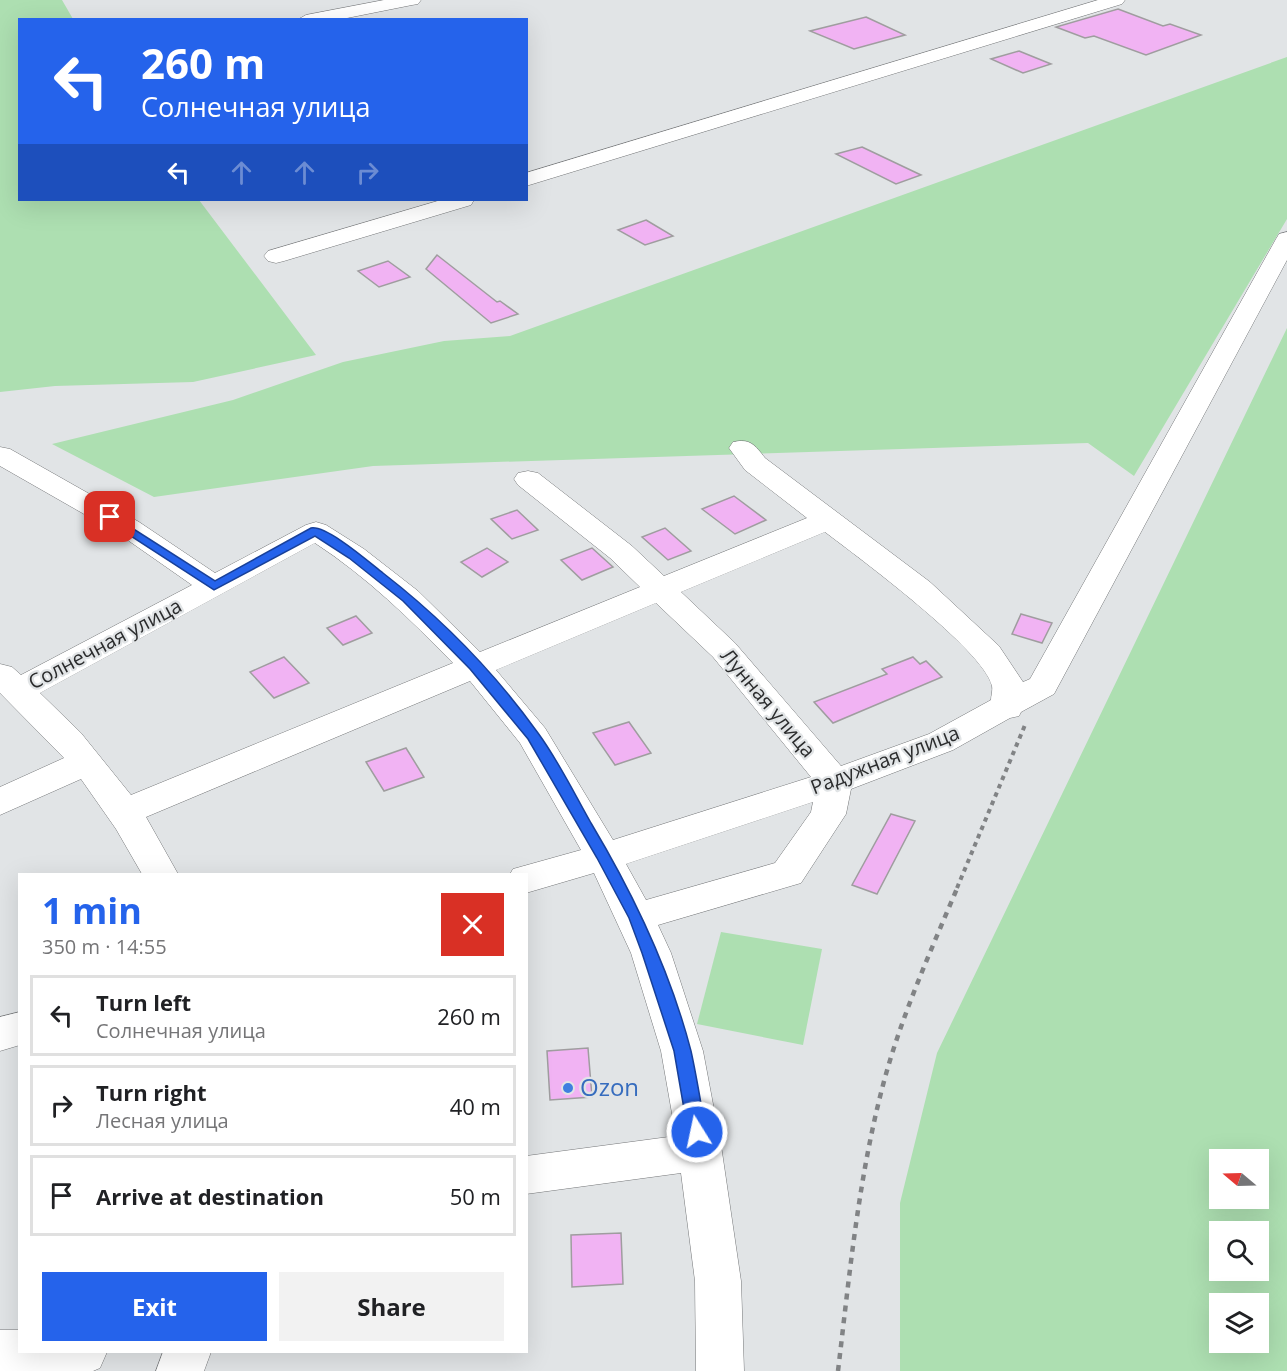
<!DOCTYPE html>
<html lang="en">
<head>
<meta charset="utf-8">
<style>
	:root { --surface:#fff; --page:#f2f2f2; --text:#202124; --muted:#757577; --line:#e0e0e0; --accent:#2563eb }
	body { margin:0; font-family:"Open Sans",sans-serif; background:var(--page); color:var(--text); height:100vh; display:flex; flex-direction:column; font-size:22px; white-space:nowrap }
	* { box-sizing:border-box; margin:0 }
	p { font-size:20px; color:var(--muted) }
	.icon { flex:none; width:33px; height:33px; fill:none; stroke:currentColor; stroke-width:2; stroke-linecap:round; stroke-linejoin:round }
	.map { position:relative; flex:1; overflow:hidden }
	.drawer { position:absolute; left:18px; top:873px; width:510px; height:480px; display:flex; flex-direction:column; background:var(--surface); border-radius:0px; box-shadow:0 6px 24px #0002 }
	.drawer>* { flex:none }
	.guide { position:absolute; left:18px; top:18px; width:510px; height:183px; border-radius:0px; box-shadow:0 6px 24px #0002; background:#2563eb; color:#fff; overflow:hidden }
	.needle { width:39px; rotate:289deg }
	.tools { position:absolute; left:1209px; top:1149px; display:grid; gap:12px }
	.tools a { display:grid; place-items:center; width:60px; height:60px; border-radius:0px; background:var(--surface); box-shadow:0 6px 24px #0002; font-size:30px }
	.pin { position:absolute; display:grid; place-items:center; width:51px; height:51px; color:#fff; margin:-26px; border-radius:12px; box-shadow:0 3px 9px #0006 }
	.me { position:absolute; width:66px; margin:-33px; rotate:350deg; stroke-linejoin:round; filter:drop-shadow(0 0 4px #0008) }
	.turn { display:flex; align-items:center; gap:21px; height:126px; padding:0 24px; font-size:27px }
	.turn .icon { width:78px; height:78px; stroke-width:2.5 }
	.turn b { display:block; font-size:42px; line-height:51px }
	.lanes { display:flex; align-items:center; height:57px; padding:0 24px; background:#0003; justify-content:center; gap:30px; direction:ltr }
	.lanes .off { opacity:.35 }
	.round { display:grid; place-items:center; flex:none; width:63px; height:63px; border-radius:0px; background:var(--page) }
	.overview { display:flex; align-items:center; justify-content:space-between; height:102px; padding:0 24px }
	h1 { font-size:36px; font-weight:700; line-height:45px; color:var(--accent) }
	.button { display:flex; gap:12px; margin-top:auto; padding:12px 24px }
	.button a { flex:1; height:69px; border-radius:0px; background:var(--accent); color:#fff; font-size:24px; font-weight:700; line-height:69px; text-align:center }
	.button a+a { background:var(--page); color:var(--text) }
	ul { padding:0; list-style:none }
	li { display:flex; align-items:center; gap:18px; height:81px; margin:0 12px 9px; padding:0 12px; border:3px solid var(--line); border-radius:0px }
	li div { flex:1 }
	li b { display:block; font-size:22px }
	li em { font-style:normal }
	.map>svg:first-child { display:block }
	.green { fill:#addfb1; fill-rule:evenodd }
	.building { fill:#f1b3f3; stroke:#9f9d9f; stroke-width:1.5 }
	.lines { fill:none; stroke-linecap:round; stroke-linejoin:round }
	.minor-casing { stroke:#757779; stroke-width:1 }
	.path-far1 { stroke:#818385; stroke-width:4; stroke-dasharray:4.5 4.5; stroke-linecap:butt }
	.path { stroke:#818385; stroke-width:4.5; stroke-dasharray:6 6; stroke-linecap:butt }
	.minor { fill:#fff; fill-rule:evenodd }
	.route { fill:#2563eb; stroke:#184099; stroke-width:1.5 }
	.shop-dot { fill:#3f7fe0; stroke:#e1e4e6; stroke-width:2 }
	.labels { text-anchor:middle; stroke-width:4.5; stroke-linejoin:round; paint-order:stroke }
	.street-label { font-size:20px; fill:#2b2c2d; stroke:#e1e4e6 }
	.near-shop-label { font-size:24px; fill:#366cbe; stroke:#e1e4e6; text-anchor:start }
</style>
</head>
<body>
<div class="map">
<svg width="1287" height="1371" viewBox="0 0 1287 1371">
	<rect width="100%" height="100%" fill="#e1e4e6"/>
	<g class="green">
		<polygon points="0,0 62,0 73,19 20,20 20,200 199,200 316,355 193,382 55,386 0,392"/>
		<polygon points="1287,57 1287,219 1134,476 1088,443 373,466 154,497 52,444 233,400 343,362 444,341 510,336"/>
		<path d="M1287 328V1371H900V1203L937 1053ZM1220 1160H1258V1198H1220ZM1220 1232H1258V1270H1220ZM1220 1304H1258V1342H1220Z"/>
		<polygon points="721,932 822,949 803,1045 697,1024"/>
	</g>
	<g class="building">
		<polygon points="1118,9 1163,26 1170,24 1201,35 1146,55 1094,36 1085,38 1056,27"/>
		<polygon points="866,17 905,35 854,49 810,31"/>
		<polygon points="1019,51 1051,64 1023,73 991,59"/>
		<polygon points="862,147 921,175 896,184 836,154"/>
		<polygon points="646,220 673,236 645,245 618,230"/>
		<polygon points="437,255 497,302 500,301 518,314 491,323 426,269"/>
		<polygon points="388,261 410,277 379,287 358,271"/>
		<polygon points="734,496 766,520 735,534 702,509"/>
		<polygon points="517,510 538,530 512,539 491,519"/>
		<polygon points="665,528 691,551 668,560 642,537"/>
		<polygon points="487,548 508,562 482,577 461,562"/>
		<polygon points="592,548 613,567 582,580 561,560"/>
		<polygon points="1021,614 1052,623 1042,643 1012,634"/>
		<polygon points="356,616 372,633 343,645 327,628"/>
		<polygon points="284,657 309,683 274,698 250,672"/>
		<polygon points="913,657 920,664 926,661 942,677 833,723 814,702 887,674 882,669"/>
		<polygon points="629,722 651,753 615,765 593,733"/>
		<polygon points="406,748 424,777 384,791 366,762"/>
		<polygon points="891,814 915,821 877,894 852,885"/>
		<polygon points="588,1048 592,1097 550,1100 547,1051"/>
		<polygon points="621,1233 623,1284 572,1287 571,1235"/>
	</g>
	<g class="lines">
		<defs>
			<g id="minor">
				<polygon points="384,0 421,0 418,4 412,5 337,20 297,20 306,15"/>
				<polygon points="1098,0 1125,0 1122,4 526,186 526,173"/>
				<polygon points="441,200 474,200 471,205 284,261 276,263 268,261 264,256 268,251"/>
				<path d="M1287 232V260L1054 694 1021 712 1019 716 1010 718 953 750 851 789 846 814 801 883 658 925 671 953 703 1051 722 1152 741 1281 744 1371H696L695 1281 681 1173 526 1194V1156L676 1136 661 1051 631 953 594 873 526 893V874H510L513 869 581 850 520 743 470 681 146 817 178 874H142L116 829 81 779 0 815V787L64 758 0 693V664L12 667 21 675 192 585 119 534 0 466V447L10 449 139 522 215 573 306 525 316 522 326 525 364 549 418 591 480 652 640 587 610 558 518 485 514 479 518 473 528 471 538 473 632 546 664 576 807 518 745 470 729 448 733 442C750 438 755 445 765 458L930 582 999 646 1023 682 1030 679 1276 239 1279 234ZM825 532C858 557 984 650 992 686 993 690 991 696 991 700L929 734 841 766 735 643 681 592ZM315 543C367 577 410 619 453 663L131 795 81 733 40 693ZM656 603 713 657 811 777 613 840 545 728 496 670ZM813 802 811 812 775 863 646 900 626 864Z"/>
				<polygon points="20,1012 20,1045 0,1051 0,1017"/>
				<polygon points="0,1330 20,1330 20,1352 107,1352 100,1368 93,1371 0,1371"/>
				<polygon points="163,1352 211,1352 204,1371 156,1371"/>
			</g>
		</defs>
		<use href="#minor" class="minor-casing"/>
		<polyline class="path-far1" points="957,888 1025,725"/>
		<path class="path" d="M838 1371C850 1271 859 1171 886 1074 904 1010 932 948 958 886"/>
		<use href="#minor" class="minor"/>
	</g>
	<path class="route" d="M110 514 215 581 311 528C327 525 370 563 383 573 441 618 495 673 538 733 558 760 574 793 591 823 634 895 670 970 691 1051 697 1078 701 1105 706 1132L703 1137 697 1140 690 1137 688 1132 674 1051 642 953 629 918 597 858 528 739 470 669 403 601 349 558 315 536 214 590 106 520 104 517Z"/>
	<circle class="shop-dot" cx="568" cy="1088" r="6"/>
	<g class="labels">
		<g class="street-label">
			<text transform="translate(105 644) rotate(-28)" y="7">Солнечная улица</text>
			<text transform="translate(768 703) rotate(50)" y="7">Лунная улица</text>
			<text transform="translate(885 760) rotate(-21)" y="7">Радужная улица</text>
		</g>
		<g class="near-shop-label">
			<text x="580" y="1096">Ozon</text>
		</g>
	</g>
</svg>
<div class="tools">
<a><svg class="needle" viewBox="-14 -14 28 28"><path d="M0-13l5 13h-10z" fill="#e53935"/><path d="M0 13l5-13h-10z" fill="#757577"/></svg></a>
<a><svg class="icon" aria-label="search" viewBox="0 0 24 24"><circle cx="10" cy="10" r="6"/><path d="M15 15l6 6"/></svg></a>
<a><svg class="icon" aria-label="layers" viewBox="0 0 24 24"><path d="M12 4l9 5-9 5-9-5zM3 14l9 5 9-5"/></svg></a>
</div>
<div class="pin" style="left:110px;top:517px;background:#d93025"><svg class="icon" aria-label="arrive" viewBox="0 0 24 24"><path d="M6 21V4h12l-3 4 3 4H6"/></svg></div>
<svg class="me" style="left:697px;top:1132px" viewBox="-20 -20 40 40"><circle r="17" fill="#2563eb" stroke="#fff" stroke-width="3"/><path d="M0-11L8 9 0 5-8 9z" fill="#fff"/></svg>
<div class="guide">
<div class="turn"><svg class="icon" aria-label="left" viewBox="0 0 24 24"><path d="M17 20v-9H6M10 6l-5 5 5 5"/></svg><div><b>260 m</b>Солнечная улица</div></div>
<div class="lanes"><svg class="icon" aria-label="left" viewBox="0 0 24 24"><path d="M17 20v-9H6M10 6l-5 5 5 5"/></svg><svg class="icon off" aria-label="ahead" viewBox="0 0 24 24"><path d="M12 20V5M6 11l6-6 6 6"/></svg><svg class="icon off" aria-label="ahead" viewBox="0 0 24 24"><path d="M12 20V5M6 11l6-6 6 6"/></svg><svg class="icon off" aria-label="right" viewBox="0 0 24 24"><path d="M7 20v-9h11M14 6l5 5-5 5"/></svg></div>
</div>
<section class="drawer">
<div class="overview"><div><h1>1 min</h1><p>350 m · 14:55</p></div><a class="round" style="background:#d93025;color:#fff"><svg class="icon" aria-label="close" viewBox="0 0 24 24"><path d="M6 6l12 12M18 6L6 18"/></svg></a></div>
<ul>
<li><svg class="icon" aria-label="left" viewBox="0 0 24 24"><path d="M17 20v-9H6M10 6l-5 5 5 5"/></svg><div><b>Turn left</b><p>Солнечная улица</p></div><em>260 m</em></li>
<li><svg class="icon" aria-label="right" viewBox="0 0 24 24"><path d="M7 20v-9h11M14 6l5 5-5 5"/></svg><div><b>Turn right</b><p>Лесная улица</p></div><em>40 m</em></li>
<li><svg class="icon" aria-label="arrive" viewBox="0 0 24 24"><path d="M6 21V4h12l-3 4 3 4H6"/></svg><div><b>Arrive at destination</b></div><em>50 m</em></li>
</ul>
<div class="button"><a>Exit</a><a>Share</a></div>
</section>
</div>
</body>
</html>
